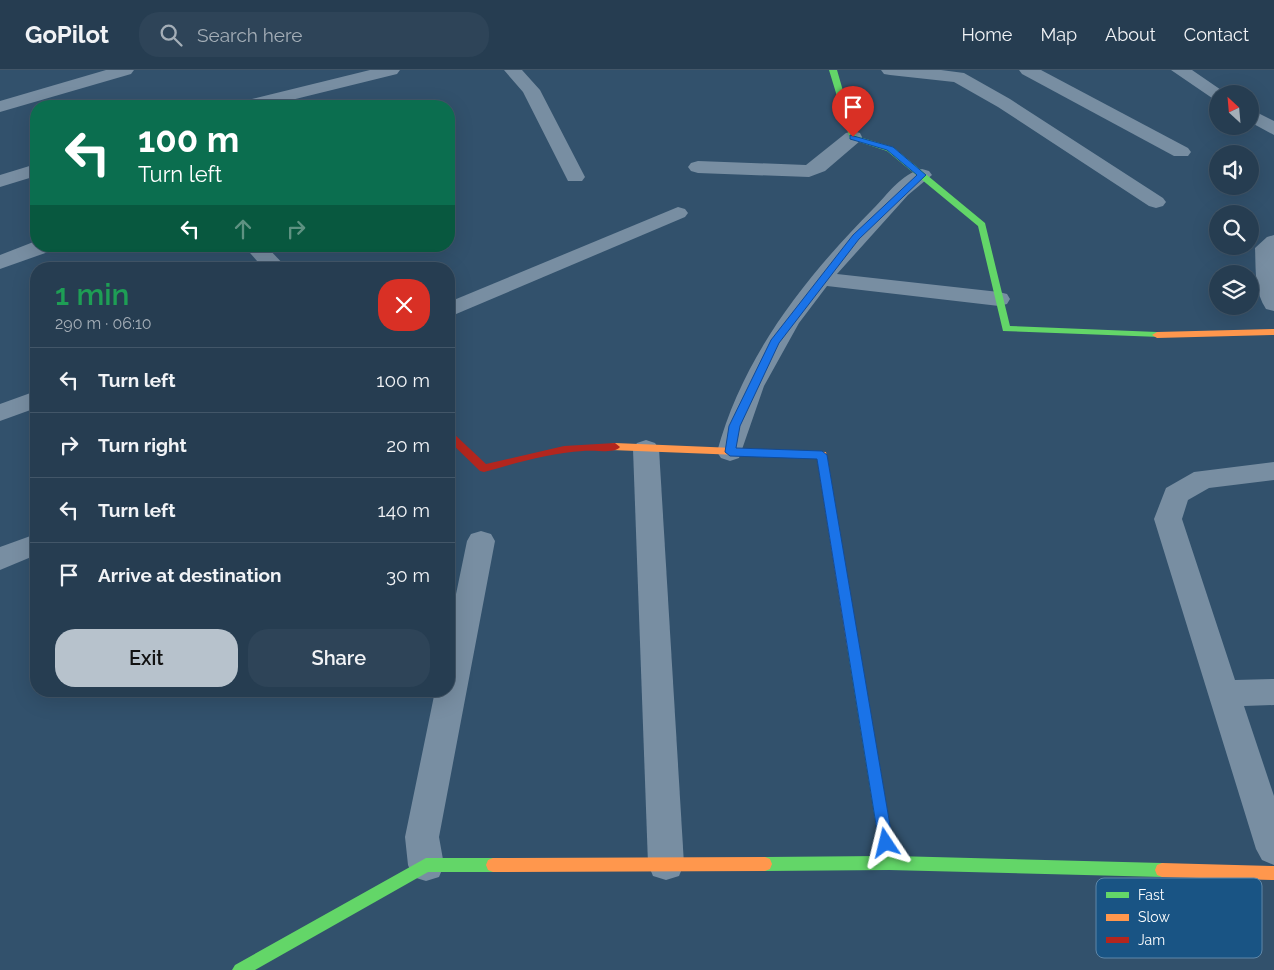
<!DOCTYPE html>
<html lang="en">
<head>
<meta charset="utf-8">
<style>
	:root { --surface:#263d51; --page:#2e4458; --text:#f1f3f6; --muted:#a4aeb7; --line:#425668; --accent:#b7c2cc }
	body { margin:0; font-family:Raleway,sans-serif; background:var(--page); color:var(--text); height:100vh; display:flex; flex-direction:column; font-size:19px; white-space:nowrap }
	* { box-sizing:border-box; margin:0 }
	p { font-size:16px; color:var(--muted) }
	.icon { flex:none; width:28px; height:28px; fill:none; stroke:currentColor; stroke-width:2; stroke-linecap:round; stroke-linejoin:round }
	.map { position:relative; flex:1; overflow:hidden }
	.details { position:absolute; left:30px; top:192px; width:425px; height:435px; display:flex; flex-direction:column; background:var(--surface); border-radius:20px; box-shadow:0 5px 20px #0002,0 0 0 1px var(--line) }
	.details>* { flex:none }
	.hud { position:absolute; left:30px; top:30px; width:425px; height:152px; border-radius:20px; box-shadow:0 5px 20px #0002,0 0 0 1px var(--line); background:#0b6e4f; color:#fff; overflow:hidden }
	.needle { width:32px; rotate:334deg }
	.controls { position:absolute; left:1209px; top:15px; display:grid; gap:10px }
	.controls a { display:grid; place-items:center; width:50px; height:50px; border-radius:50%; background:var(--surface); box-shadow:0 5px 20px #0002,0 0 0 1px var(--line); font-size:25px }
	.pin { position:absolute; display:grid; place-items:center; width:42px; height:42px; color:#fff; margin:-51px -21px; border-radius:50% 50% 50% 0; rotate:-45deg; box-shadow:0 0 5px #0007 }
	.pin .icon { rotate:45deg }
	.me { position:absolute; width:55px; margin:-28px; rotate:350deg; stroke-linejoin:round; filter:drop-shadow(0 0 4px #0008) }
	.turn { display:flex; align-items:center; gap:18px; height:105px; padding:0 25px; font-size:22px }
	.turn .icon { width:65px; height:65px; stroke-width:2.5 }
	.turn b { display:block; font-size:35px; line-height:42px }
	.lanes { display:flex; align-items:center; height:48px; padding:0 25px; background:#0003; justify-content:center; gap:25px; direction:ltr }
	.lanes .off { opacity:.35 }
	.round { display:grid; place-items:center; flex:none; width:52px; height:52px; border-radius:20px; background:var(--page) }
	.headline { display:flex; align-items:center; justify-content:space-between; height:85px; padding:0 25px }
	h1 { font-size:30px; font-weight:600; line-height:38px; color:#1e9e55 }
	.button { display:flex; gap:10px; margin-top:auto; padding:10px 25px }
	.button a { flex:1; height:58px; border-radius:20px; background:var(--accent); color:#111; font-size:20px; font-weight:600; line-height:58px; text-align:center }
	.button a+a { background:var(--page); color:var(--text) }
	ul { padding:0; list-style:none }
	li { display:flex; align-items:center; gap:15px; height:65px; padding:0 25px; border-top:1px solid var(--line) }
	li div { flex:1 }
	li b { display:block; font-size:19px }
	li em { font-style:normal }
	header { display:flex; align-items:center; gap:30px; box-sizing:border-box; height:70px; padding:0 25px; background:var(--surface); border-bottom:1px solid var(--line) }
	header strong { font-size:24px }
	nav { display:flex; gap:28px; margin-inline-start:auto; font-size:18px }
	.search { width:350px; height:45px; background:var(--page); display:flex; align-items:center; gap:12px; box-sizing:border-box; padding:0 18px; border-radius:20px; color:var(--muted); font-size:19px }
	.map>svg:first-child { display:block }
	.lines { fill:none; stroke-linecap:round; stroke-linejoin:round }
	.street { fill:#788ea2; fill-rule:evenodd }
	.fast { fill:#63d668; fill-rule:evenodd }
	.slow { fill:#ff974d; fill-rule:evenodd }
	.jam { fill:#b3261e; fill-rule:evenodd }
	.route { fill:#1a73e8; stroke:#114b97 }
	.key { fill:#195484; stroke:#5e87a9; stroke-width:1 }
	.key-label { font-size:14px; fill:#fff }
</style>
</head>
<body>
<header>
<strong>GoPilot</strong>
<div class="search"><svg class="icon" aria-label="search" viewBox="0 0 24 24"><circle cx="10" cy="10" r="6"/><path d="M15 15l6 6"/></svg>Search here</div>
<nav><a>Home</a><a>Map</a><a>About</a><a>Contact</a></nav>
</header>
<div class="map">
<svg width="1274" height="900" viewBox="0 0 1274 900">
	<rect width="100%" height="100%" fill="#32516c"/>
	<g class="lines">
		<g class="street">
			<polygon points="106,0 134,0 131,4 0,42 0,31"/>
			<polygon points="370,0 400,0 397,4 267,36 237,36 240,32"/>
			<polygon points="504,0 522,0 540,20 585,107 582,111 568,111 523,22"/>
			<polygon points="881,0 941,0 964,3 1010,29 1163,128 1166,132 1163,136 1156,138 1149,136 998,37 954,12 890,5 884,4"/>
			<polygon points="1019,0 1041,0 1188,78 1191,82 1188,86 1174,86 1022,4"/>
			<polygon points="1171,0 1192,0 1227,24 1218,24 1218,29 1212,28"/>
			<polygon points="1250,39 1274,51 1274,65 1250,52"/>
			<polygon points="853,61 860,63 862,67 860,71 825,101 809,107 698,103 691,101 688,97 691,93 698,91 806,95 846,63"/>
			<polygon points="36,94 36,106 0,117 0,105"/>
			<path d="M922 99 929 101 932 105 908 125 837 204 999 222 1007 224 1010 229 1007 234 999 236 827 216 799 253 764 316 739 388 730 391 721 388 717 382C743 286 804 209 873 139 888 124 901 104 922 99Z"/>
			<polygon points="678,137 685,139 688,143 685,147 449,247 449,232"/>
			<path d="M1274 165V241L1266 239C1254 221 1256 199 1255 178L1267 167Z"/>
			<polygon points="36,171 36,176 53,176 51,181 0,199 0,185"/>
			<polygon points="244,176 266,176 288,199 264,199"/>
			<polygon points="36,321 36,338 0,351 0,334"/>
			<polygon points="646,370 655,373 659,379 684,794 679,806 666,810 653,806 648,794 633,379 637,373"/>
			<polygon points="1274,392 1274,410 1209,418 1188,430 1182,449 1235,610 1274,609 1274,635 1244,636 1274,726 1274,795 1262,790 1256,779 1154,449 1166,418 1194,402"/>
			<polygon points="481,461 491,464 495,471 439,767 444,795 439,807 426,811 413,807 408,795 405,767 435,621 449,621 449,558 467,471 471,464"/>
			<polygon points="36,464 36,485 0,500 0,477"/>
		</g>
		<g class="fast">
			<polygon points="829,0 837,0 856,66 893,77 985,153 1010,256 1157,262 1162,265 1160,267 1003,261 978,156 887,81 850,69"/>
			<polygon points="853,571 857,573 859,576 895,786 1162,793 1167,795 1169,800 1167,805 1162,807 889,800 765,801 760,799 758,794 760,789 765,787 881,786 847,576 849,573"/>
			<polygon points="426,788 493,788 498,790 500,795 498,800 493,802 428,802 255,900 232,900 235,895"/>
		</g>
		<g class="slow">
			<polygon points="1274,259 1274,265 1157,268 1152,265 1157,262"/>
			<polygon points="615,373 826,382 859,576 857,579 853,581 849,579 847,576 817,388 611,380 610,377 611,374"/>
			<polygon points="765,787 770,789 772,794 770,799 765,801 493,802 488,800 486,795 488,790 493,788"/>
			<polygon points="1162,793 1274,796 1274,810 1162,807 1157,805 1155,800 1157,795"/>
		</g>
		<path class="jam" d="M449 362 453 363 486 394 564 376 615 373 620 377C614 384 593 380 583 381 549 383 516 393 484 402L480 401 449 371Z"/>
	</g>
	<polygon class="route" points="850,65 893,77 926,105 859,169 779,273 740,356 736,378 822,381 827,385 893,773 891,778 886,780 881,778 879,773 817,389 730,386 725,382 729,356 771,270 853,165 917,105 887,80 850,69"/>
	<rect x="1096" y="808" width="166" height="80" rx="8" class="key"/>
	<rect x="1106" y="822" width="23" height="6" fill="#63d668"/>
	<rect x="1106" y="844" width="23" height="7" fill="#ff974d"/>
	<rect x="1106" y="867" width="23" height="6" fill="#b3261e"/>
	<g class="key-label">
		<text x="1138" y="830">Fast</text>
		<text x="1138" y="852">Slow</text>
		<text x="1138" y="875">Jam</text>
	</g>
</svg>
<div class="controls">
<a><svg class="needle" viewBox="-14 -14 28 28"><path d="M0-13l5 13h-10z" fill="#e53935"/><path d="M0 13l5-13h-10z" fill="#a4aeb7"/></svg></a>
<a><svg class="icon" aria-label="sound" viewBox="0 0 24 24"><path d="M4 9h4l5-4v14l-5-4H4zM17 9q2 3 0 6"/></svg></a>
<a><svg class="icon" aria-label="search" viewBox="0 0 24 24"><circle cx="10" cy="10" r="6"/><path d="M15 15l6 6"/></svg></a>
<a><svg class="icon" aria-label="layers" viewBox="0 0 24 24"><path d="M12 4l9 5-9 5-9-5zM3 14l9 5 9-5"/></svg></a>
</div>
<div class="pin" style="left:853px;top:67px;background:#d93025"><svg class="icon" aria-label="arrive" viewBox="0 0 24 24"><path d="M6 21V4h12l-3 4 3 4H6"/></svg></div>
<svg class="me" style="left:886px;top:773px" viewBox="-20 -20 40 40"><path d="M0-17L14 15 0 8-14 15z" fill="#1a73e8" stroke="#fff" stroke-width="4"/></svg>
<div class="hud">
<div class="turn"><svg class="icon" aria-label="left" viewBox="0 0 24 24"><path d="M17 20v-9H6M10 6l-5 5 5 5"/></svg><div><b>100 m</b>Turn left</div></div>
<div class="lanes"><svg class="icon" aria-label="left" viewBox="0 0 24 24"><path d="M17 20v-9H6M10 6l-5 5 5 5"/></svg><svg class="icon off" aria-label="ahead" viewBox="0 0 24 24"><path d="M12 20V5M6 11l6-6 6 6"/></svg><svg class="icon off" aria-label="right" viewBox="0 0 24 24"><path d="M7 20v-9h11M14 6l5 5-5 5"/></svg></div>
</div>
<section class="details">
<div class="headline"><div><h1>1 min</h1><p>290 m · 06:10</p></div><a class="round" style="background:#d93025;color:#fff"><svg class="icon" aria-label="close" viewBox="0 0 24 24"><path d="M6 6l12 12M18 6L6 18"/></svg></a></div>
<ul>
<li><svg class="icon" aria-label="left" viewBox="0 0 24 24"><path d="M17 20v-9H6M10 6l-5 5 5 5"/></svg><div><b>Turn left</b></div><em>100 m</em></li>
<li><svg class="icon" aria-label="right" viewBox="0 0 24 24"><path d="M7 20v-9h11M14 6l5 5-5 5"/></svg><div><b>Turn right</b></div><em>20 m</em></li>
<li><svg class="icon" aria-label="left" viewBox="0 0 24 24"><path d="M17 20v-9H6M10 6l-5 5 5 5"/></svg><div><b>Turn left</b></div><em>140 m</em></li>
<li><svg class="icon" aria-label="arrive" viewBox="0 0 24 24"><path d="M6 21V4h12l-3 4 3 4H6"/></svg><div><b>Arrive at destination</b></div><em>30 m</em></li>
</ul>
<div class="button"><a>Exit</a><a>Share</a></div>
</section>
</div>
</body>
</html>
